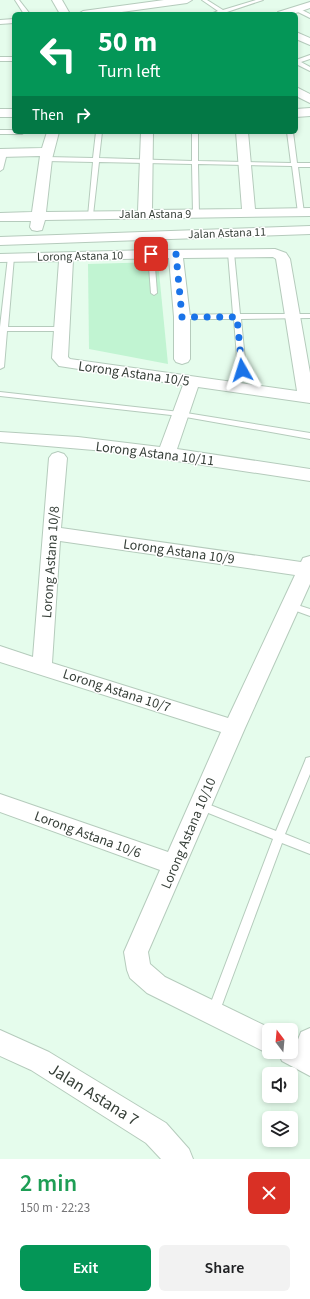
<!DOCTYPE html>
<html lang="en">
<head>
<meta charset="utf-8">
<style>
	:root { --surface:#fff; --page:#f2f2f2; --text:#202124; --muted:#757577; --accent:#049657 }
	body { margin:0; font-family:"Source Sans 3",sans-serif; background:var(--page); color:var(--text); height:100vh; display:flex; flex-direction:column; font-size:15px; white-space:nowrap }
	* { box-sizing:border-box; margin:0 }
	p { font-size:13px; color:var(--muted) }
	.icon { flex:none; width:22px; height:22px; fill:none; stroke:currentColor; stroke-width:2; stroke-linecap:round; stroke-linejoin:round }
	.map { position:relative; height:1159px; overflow:hidden }
	.drawer { display:flex; flex-direction:column; background:var(--surface); flex:1 }
	.drawer>* { flex:none }
	.top-card { position:absolute; left:12px; top:12px; width:286px; height:122px; border-radius:6px; box-shadow:0 2px 6px #0003; background:#049657; color:#fff; overflow:hidden }
	.needle { width:26px; rotate:344deg }
	.fabs { position:absolute; left:262px; top:1023px; display:grid; gap:8px }
	.fabs a { display:grid; place-items:center; width:36px; height:36px; border-radius:6px; background:var(--surface); box-shadow:0 2px 6px #0003; font-size:20px }
	.pin { position:absolute; display:grid; place-items:center; width:34px; height:34px; color:#fff; margin:-17px; border-radius:8px; box-shadow:0 2px 6px #0006 }
	.me { position:absolute; width:44px; margin:-22px; rotate:354deg; stroke-linejoin:round; filter:drop-shadow(0 0 3px #0008) }
	.turn { display:flex; align-items:center; gap:14px; height:84px; padding:0 20px; font-size:18px }
	.turn .icon { width:52px; height:52px; stroke-width:2.5 }
	.turn b { display:block; font-size:28px; line-height:34px }
	.then { display:flex; align-items:center; height:38px; padding:0 20px; background:#0003; gap:8px; font-size:15px }
	.round { display:grid; place-items:center; flex:none; width:42px; height:42px; border-radius:6px; background:var(--page) }
	.overview { display:flex; align-items:center; justify-content:space-between; height:68px; padding:0 20px }
	h1 { font-size:24px; font-weight:600; line-height:30px; color:#1e9e55 }
	.action { display:flex; gap:8px; margin-top:auto; padding:8px 20px }
	.action a { flex:1; height:46px; border-radius:6px; background:var(--accent); color:#fff; font-size:16px; font-weight:600; line-height:46px; text-align:center }
	.action a+a { background:var(--page); color:var(--text) }
	.map>svg:first-child { display:block }
	.green { fill:#c1f4d2 }
	.lines { fill:none; stroke-linecap:round; stroke-linejoin:round }
	.service-casing { stroke:#b5cbbc; stroke-width:2 }
	.minor-casing { stroke:#b5cbbc; stroke-width:2 }
	.service { fill:#fff; fill-rule:evenodd }
	.minor { fill:#fff; fill-rule:evenodd }
	.route { stroke:#1a73e8; stroke-width:7; stroke-dasharray:0 12.6 }
	.labels { text-anchor:middle; stroke-width:3; stroke-linejoin:round; paint-order:stroke }
	.far-street-label { font-size:12px; fill:#363f38; stroke:#fff }
	.street-label { font-size:14px; fill:#363f38; stroke:#fff }
	.near-street-label { font-size:17px; fill:#363f38; stroke:#fff }
</style>
</head>
<body>
<div class="map">
<svg width="310" height="1159" viewBox="0 0 310 1159">
	<rect width="100%" height="100%" fill="#e5fcec"/>
	<polygon class="green" points="158,262 168,364 89,349 88,264"/>
	<g class="lines">
		<defs>
			<g id="service">
				<polygon points="15,0 19,0 30,14 24,14"/>
				<polygon points="202,0 207,0 223,10 256,0 263,0 227,12 227,14 211,14 218,11"/>
				<polygon points="294,8 298,8 310,14 310,18 294,10"/>
				<polygon points="14,19 14,23 0,24 0,20"/>
				<polygon points="310,55 310,59 301,62 310,67 310,71 296,64 296,60"/>
				<rect x="0" y="57" width="14" height="4"/>
				<polygon points="0,130 14,130 14,132 25,132 22,134 0,134"/>
				<polygon points="96,132 102,132 99,158 192,161 192,132 198,132 198,161 291,163 287,132 293,132 297,163 310,163 310,167 298,167 304,213 301,215 298,213 292,166 198,164 199,214 196,216 193,214 192,164 99,162 93,215 88,216 93,162 46,161 43,159 46,157 93,158"/>
				<polygon points="4,151 7,153 3,169 0,171 0,157 2,152"/>
				<polygon points="231,251 234,253 240,314 310,314 310,318 241,319 246,370 242,372 238,370 234,319 182,319 178,317 182,315 233,314 228,253"/>
				<polygon points="151,252 154,254 157,293 154,295 151,293 148,254"/>
				<polygon points="11,255 14,257 8,327 61,327 65,329 61,331 7,331 4,367 0,369 0,327 8,257"/>
				<polygon points="0,392 180,412 310,433 310,439 180,416 0,396"/>
				<polygon points="291,603 310,609 310,616 288,608 286,606 288,604"/>
				<polygon points="310,757 310,774 285,834 310,844 310,854 282,843 219,1013 217,1017 213,1019 209,1017 207,1013 273,839 196,808 195,805 196,802 200,801 276,831 305,761 306,758"/>
			</g>
			<g id="minor">
				<polygon points="52,0 62,0 70,14 60,14"/>
				<polygon points="164,0 192,0 187,3 107,14 78,14 83,11"/>
				<polygon points="310,2 310,8 293,14 277,14 278,12"/>
				<polygon points="296,32 310,38 310,45 296,39"/>
				<polygon points="296,87 310,94 310,103 296,96"/>
				<polygon points="310,108 310,116 296,117 296,109"/>
				<rect x="0" y="109" width="14" height="8"/>
				<polygon points="47,132 59,132 52,159 46,212 138,211 141,132 153,132 152,210 242,209 236,132 248,132 255,209 310,208 310,216 45,220 42,230 37,231 32,230 30,227 31,221 0,221 0,213 32,212 40,156 0,157 0,149 42,148"/>
				<polygon points="310,226 310,234 0,245 0,237"/>
				<path d="M275 249 286 253 290 259 310 373V403L198 387 177 449 310 469V481L117 452 0 442V432L78 437 160 447 183 385 59 366 52 358 59 261 0 262V254L151 250ZM273 257 276 259 297 391 70 359 68 357 73 260 169 258 174 317V359L176 362 182 364 188 362 190 359V317L183 258Z"/>
				<path d="M58 452 64 454 67 458 61 528 301 562 303 558 310 556V584L245 728 148 952 150 964 165 977 274 1030H269V1052H273L269 1054 147 993 130 978 127 970 124 952 160 870 0 812V794L168 852 221 732 0 662V646L33 657 49 458 52 454ZM60 541 295 575 228 718 52 663Z"/>
				<polygon points="310,1028 310,1076 282,1061 278,1052 291,1052 291,1039 297,1042 301,1032"/>
				<polygon points="0,1030 49,1052 166,1123 189,1149 193,1159 161,1159 146,1143 31,1070 0,1056"/>
			</g>
		</defs>
		<use href="#service" class="service-casing"/>
		<use href="#minor" class="minor-casing"/>
		<use href="#service" class="service"/>
		<use href="#minor" class="minor"/>
	</g>
	<g class="lines">
		<polyline class="route" points="151,254 176,254 182,317 237,317 242,370"/>
	</g>
	<g class="labels">
		<g class="far-street-label">
			<text x="155" y="218">Jalan Astana 9</text>
			<text transform="translate(227 233) rotate(-2)" y="4">Jalan Astana 11</text>
			<text transform="translate(80 256) rotate(-1)" y="4">Lorong Astana 10</text>
		</g>
		<g class="street-label">
			<text transform="translate(134 373) rotate(8)" y="5">Lorong Astana 10/5</text>
			<text transform="translate(155 453) rotate(7)" y="5">Lorong Astana 10/11</text>
			<text transform="translate(179 551) rotate(8)" y="5">Lorong Astana 10/9</text>
			<text transform="translate(50 562) rotate(-86)" y="5">Lorong Astana 10/8</text>
			<text transform="translate(117 690) rotate(18)" y="5">Lorong Astana 10/7</text>
			<text transform="translate(188 833) rotate(-67)" y="5">Lorong Astana 10/10</text>
			<text transform="translate(88 834) rotate(20)" y="5">Lorong Astana 10/6</text>
		</g>
		<g class="near-street-label">
			<text transform="translate(94 1094) rotate(32)" y="6">Jalan Astana 7</text>
		</g>
	</g>
</svg>
<div class="fabs">
<a><svg class="needle" viewBox="-14 -14 28 28"><path d="M0-13l5 13h-10z" fill="#e53935"/><path d="M0 13l5-13h-10z" fill="#757577"/></svg></a>
<a><svg class="icon" aria-label="sound" viewBox="0 0 24 24"><path d="M4 9h4l5-4v14l-5-4H4zM17 9q2 3 0 6"/></svg></a>
<a><svg class="icon" aria-label="layers" viewBox="0 0 24 24"><path d="M12 4l9 5-9 5-9-5zM3 14l9 5 9-5"/></svg></a>
</div>
<div class="pin" style="left:151px;top:254px;background:#d93025"><svg class="icon" aria-label="arrive" viewBox="0 0 24 24"><path d="M6 21V4h12l-3 4 3 4H6"/></svg></div>
<svg class="me" style="left:242px;top:370px" viewBox="-20 -20 40 40"><path d="M0-17L14 15 0 8-14 15z" fill="#1a73e8" stroke="#fff" stroke-width="4"/></svg>
<div class="top-card">
<div class="turn"><svg class="icon" aria-label="left" viewBox="0 0 24 24"><path d="M17 20v-9H6M10 6l-5 5 5 5"/></svg><div><b>50 m</b>Turn left</div></div>
<div class="then">Then<svg class="icon" aria-label="right" viewBox="0 0 24 24"><path d="M7 20v-9h11M14 6l5 5-5 5"/></svg></div>
</div>
</div>
<section class="drawer">
<div class="overview"><div><h1>2 min</h1><p>150 m · 22:23</p></div><a class="round" style="background:#d93025;color:#fff"><svg class="icon" aria-label="close" viewBox="0 0 24 24"><path d="M6 6l12 12M18 6L6 18"/></svg></a></div>
<div class="action"><a>Exit</a><a>Share</a></div>
</section>
</body>
</html>
